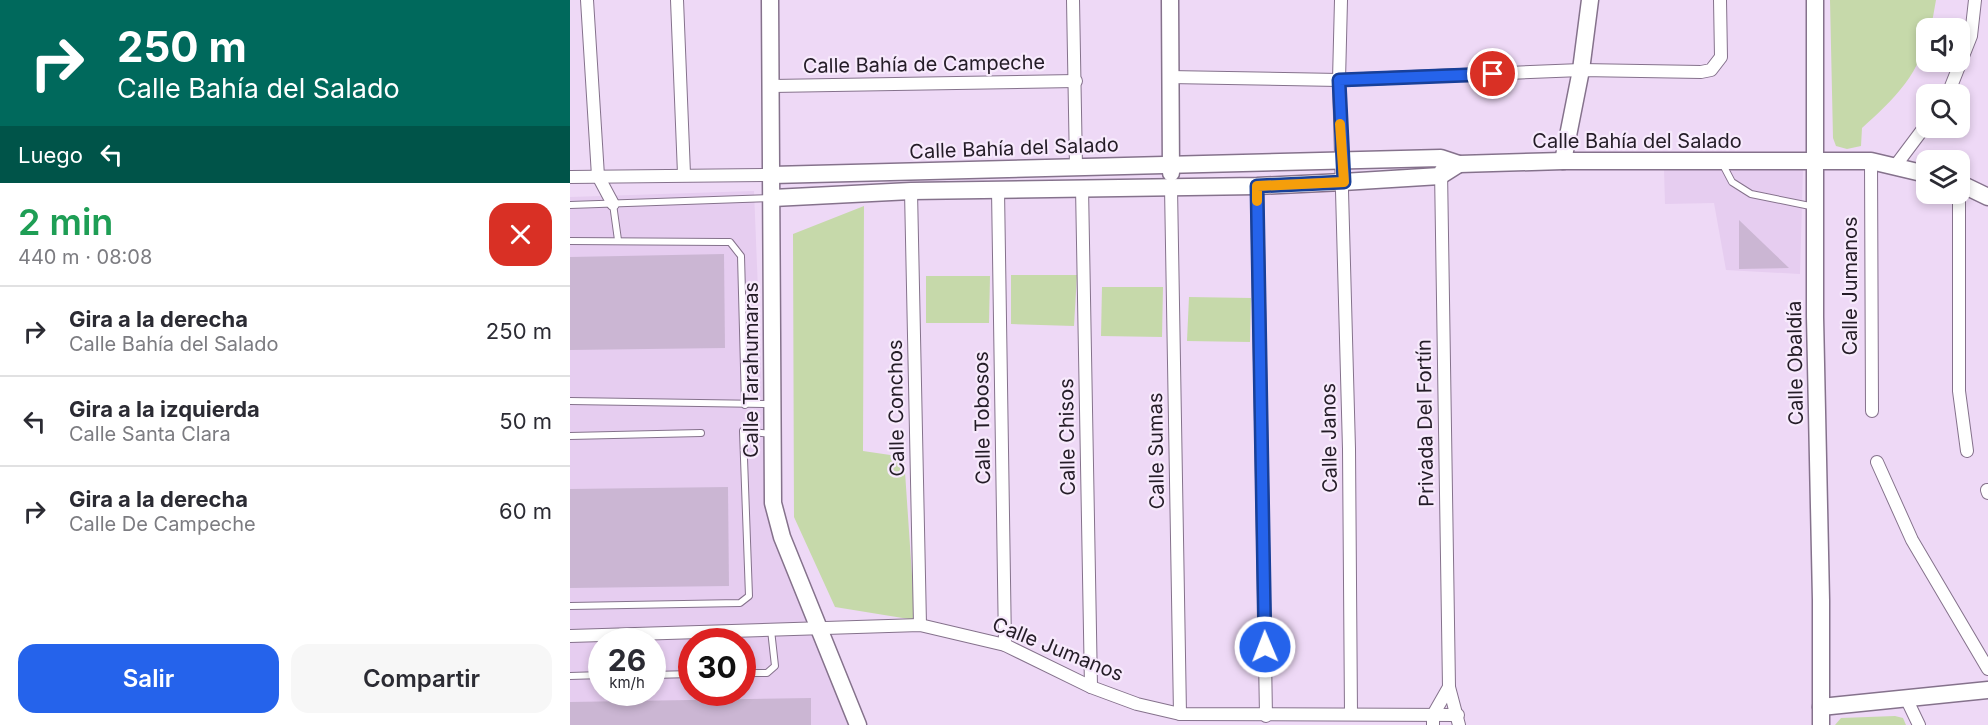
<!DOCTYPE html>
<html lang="es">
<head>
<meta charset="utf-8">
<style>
	:root { --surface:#fff; --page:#f7f7f7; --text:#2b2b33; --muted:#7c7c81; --line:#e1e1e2; --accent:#2563eb }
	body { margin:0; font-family:Inter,sans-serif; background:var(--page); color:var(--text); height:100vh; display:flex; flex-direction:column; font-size:22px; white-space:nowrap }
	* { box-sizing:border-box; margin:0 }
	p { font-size:20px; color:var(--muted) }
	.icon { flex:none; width:33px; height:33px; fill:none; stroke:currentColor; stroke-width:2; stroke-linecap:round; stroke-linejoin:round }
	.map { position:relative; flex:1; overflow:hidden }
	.panel { display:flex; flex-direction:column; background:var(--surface); width:570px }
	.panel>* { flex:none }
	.top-card { background:#00695c; color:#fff; overflow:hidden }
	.controls { position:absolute; left:1346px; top:18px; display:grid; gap:12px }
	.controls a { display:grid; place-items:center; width:54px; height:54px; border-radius:12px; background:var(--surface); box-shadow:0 3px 9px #0003; font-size:30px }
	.speed { position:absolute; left:18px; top:628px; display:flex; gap:12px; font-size:30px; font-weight:700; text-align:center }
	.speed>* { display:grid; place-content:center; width:78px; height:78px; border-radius:50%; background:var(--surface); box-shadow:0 3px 9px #0003; line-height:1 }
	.speed small { font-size:15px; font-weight:400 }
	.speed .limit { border:9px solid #d22; background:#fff; color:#111 }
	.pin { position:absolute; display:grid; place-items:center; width:51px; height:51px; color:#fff; margin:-26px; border:3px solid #fff; border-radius:50%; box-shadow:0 2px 6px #0007 }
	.me { position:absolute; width:66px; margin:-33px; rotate:359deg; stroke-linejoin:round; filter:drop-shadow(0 0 4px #0008) }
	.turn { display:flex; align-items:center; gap:21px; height:126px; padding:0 18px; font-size:27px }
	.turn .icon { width:78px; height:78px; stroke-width:2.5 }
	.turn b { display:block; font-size:42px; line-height:51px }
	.then { display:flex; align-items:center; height:57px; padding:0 18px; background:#0003; gap:12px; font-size:22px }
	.round { display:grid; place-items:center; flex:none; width:63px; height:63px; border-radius:18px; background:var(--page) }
	.overview { display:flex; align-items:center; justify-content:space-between; height:102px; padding:0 18px }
	h1 { font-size:36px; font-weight:600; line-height:45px; color:#1e9e55 }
	.primary-button { display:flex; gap:12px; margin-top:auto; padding:12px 18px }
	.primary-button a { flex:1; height:69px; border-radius:18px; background:var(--accent); color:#fff; font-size:24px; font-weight:600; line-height:69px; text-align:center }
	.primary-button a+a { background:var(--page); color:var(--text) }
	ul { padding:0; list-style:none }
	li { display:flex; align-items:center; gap:18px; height:90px; padding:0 18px; border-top:2px solid var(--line) }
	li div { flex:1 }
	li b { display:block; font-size:22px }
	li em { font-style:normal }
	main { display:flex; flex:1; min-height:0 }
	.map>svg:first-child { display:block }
	.built { fill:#e6cdf0; fill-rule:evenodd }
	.green { fill:#c6d9aa }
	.building { fill:#cbb6d3 }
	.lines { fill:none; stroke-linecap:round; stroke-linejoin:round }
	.lane-casing { stroke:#85728c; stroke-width:8 }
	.street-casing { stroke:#85728c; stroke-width:14 }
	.secondary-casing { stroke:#85728c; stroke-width:19 }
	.lane { stroke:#fff; stroke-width:6 }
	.street { stroke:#fff; stroke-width:12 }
	.secondary { stroke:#fff; stroke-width:16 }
	.route-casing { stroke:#184099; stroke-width:15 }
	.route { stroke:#2563eb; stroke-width:10 }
	.slow { stroke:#f59e0b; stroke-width:10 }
	.labels { text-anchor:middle; stroke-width:4.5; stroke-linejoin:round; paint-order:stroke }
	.street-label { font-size:20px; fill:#241c27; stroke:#f7eafc }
</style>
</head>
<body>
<main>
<section class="panel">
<div class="top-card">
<div class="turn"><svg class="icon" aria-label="right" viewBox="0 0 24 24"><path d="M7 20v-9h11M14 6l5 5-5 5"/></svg><div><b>250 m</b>Calle Bahía del Salado</div></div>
<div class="then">Luego<svg class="icon" aria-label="left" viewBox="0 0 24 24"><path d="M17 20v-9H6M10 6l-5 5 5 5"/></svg></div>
</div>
<div class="overview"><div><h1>2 min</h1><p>440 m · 08:08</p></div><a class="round" style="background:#d93025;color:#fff"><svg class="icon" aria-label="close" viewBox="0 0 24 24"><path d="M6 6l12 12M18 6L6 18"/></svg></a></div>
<ul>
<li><svg class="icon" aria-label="right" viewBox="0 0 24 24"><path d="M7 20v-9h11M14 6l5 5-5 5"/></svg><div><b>Gira a la derecha</b><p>Calle Bahía del Salado</p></div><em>250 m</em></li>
<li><svg class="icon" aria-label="left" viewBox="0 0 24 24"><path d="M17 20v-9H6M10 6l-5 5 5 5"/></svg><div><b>Gira a la izquierda</b><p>Calle Santa Clara</p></div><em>50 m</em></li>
<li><svg class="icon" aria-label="right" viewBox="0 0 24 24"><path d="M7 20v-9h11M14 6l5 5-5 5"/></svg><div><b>Gira a la derecha</b><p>Calle De Campeche</p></div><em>60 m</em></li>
</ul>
<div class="primary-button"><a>Salir</a><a>Compartir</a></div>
</section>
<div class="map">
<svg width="1418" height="725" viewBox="0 0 1418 725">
	<rect width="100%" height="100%" fill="#eed9f6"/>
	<g class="built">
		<polygon points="1094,169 1233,169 1230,274 1156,270 1144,203 1095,204"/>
		<path d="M184 191 197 514 292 725H0V197ZM32 642H82V693H32ZM122 642H172V693H122Z"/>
	</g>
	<g class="green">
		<path d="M1260 0H1366L1361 28H1356C1356 70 1321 102 1292 128L1291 146 1277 149 1266 146 1263 138Z"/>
		<polygon points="294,206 293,451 334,457 345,620 265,607 224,517 223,234"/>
		<polygon points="441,275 507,275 504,326 441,324"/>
		<polygon points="356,276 420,276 419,323 356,323"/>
		<polygon points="532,287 593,287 592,337 531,336"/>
		<polygon points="619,297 681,298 680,342 617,341"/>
		<polygon points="1325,716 1333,718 1336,725 1265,725 1271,718"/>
	</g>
	<g class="building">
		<polygon points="1169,220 1219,268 1169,269"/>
		<polygon points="154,254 155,348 0,350 0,257"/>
		<polygon points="158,487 159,586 0,588 0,489"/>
		<polygon points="241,698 241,725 0,725 0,702"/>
	</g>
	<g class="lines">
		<defs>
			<g id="lane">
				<polyline points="1152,163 1162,182 1181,194 1245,207"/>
				<polyline points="43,204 48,240"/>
				<polyline points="0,205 200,198"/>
				<polyline points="0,241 152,242 160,242 171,256 175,405"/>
				<polyline points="0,401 200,404"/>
				<polyline points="0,436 131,433"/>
				<polyline points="0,606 170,603 179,596 173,431 202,434"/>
				<polyline points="172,673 197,673 205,666 201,630"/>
				<polyline points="82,675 122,674"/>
				<polyline points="0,676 32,675"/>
			</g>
			<g id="street">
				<polyline points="17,0 28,176 43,204"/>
				<polyline points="107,0 114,174"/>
				<polyline points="503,0 506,167"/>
				<polyline points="771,0 769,80 779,449 781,714"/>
				<polyline points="599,77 769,80 1011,70 1131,72 1141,70 1151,57 1150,0"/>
				<polyline points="202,86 506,81"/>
				<polyline points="1378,94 1401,36 1405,0"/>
				<polyline points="1301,161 1302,411"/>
				<polyline points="1326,165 1356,125"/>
				<polyline points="871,170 879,687 889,725"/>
				<polyline points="0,177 202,175"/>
				<polyline points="687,186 696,716"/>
				<polyline points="512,187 521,687"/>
				<polyline points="601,187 610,714"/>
				<polyline points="428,190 435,645"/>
				<polyline points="341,191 350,625"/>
				<polyline points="1389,194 1389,391 1397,451"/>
				<polyline points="1307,462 1342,540 1418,669"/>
				<polyline points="1417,490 1418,493"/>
				<polyline points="0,636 350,625 435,645 521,687 567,704 610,714 888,715"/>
				<polyline points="1337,700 1349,725"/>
				<polyline points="863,725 863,715 879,687"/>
			</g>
			<g id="secondary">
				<polyline points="200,0 203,503 212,537 288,725"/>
				<polyline points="600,0 601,173"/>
				<polyline points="1245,0 1245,317 1251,600 1251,725"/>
				<polyline points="993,161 1011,70 1020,0"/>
				<polyline points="202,175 871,158 889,164 993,161 1301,161 1356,174"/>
				<polyline points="1389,183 1418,197"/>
				<polyline points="203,198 341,191 687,186 773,182 870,176 889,164"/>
				<polyline points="1251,707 1418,690"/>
			</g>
		</defs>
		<use href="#lane" class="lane-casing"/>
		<use href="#street" class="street-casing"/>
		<use href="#secondary" class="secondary-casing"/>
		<use href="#lane" class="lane"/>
		<use href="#street" class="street"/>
		<use href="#secondary" class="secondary"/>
	</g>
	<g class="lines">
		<defs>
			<polyline id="route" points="695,647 687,186 774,182 769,80 923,74"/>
		</defs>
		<use href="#route" class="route-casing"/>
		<use href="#route" class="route"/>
		<polyline class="slow" points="687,201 687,186 774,182 770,124"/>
	</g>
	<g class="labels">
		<g class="street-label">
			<text transform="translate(354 64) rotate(-1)" y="7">Calle Bahía de Campeche</text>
			<text x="1067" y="148">Calle Bahía del Salado</text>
			<text transform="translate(444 148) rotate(-2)" y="7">Calle Bahía del Salado</text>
			<text transform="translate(1280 286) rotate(-90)" y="7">Calle Jumanos</text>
			<text transform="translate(1225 363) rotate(-91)" y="7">Calle Obaldía</text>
			<text transform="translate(181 370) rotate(-90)" y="7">Calle Tarahumaras</text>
			<text transform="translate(326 408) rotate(-91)" y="7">Calle Conchos</text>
			<text transform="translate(412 418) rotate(-91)" y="7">Calle Tobosos</text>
			<text transform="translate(855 423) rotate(-91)" y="7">Privada Del Fortín</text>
			<text transform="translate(497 437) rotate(-91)" y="7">Calle Chisos</text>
			<text transform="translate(759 438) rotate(-91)" y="7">Calle Janos</text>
			<text transform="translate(586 451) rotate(-91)" y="7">Calle Sumas</text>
			<text transform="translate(488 649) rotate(22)" y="7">Calle Jumanos</text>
		</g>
	</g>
</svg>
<div class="controls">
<a><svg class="icon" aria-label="sound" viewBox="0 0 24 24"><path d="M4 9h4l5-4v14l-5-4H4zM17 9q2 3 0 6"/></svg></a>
<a><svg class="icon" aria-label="search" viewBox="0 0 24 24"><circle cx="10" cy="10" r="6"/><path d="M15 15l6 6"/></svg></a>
<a><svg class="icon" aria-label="layers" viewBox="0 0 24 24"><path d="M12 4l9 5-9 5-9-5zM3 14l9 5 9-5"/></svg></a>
</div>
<div class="speed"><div>26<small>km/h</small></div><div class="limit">30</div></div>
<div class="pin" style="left:923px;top:74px;background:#d93025"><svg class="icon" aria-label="arrive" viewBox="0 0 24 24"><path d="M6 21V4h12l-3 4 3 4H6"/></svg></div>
<svg class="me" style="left:695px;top:647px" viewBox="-20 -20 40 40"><circle r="17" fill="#2563eb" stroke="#fff" stroke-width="3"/><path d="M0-11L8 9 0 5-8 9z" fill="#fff"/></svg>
</div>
</main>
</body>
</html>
